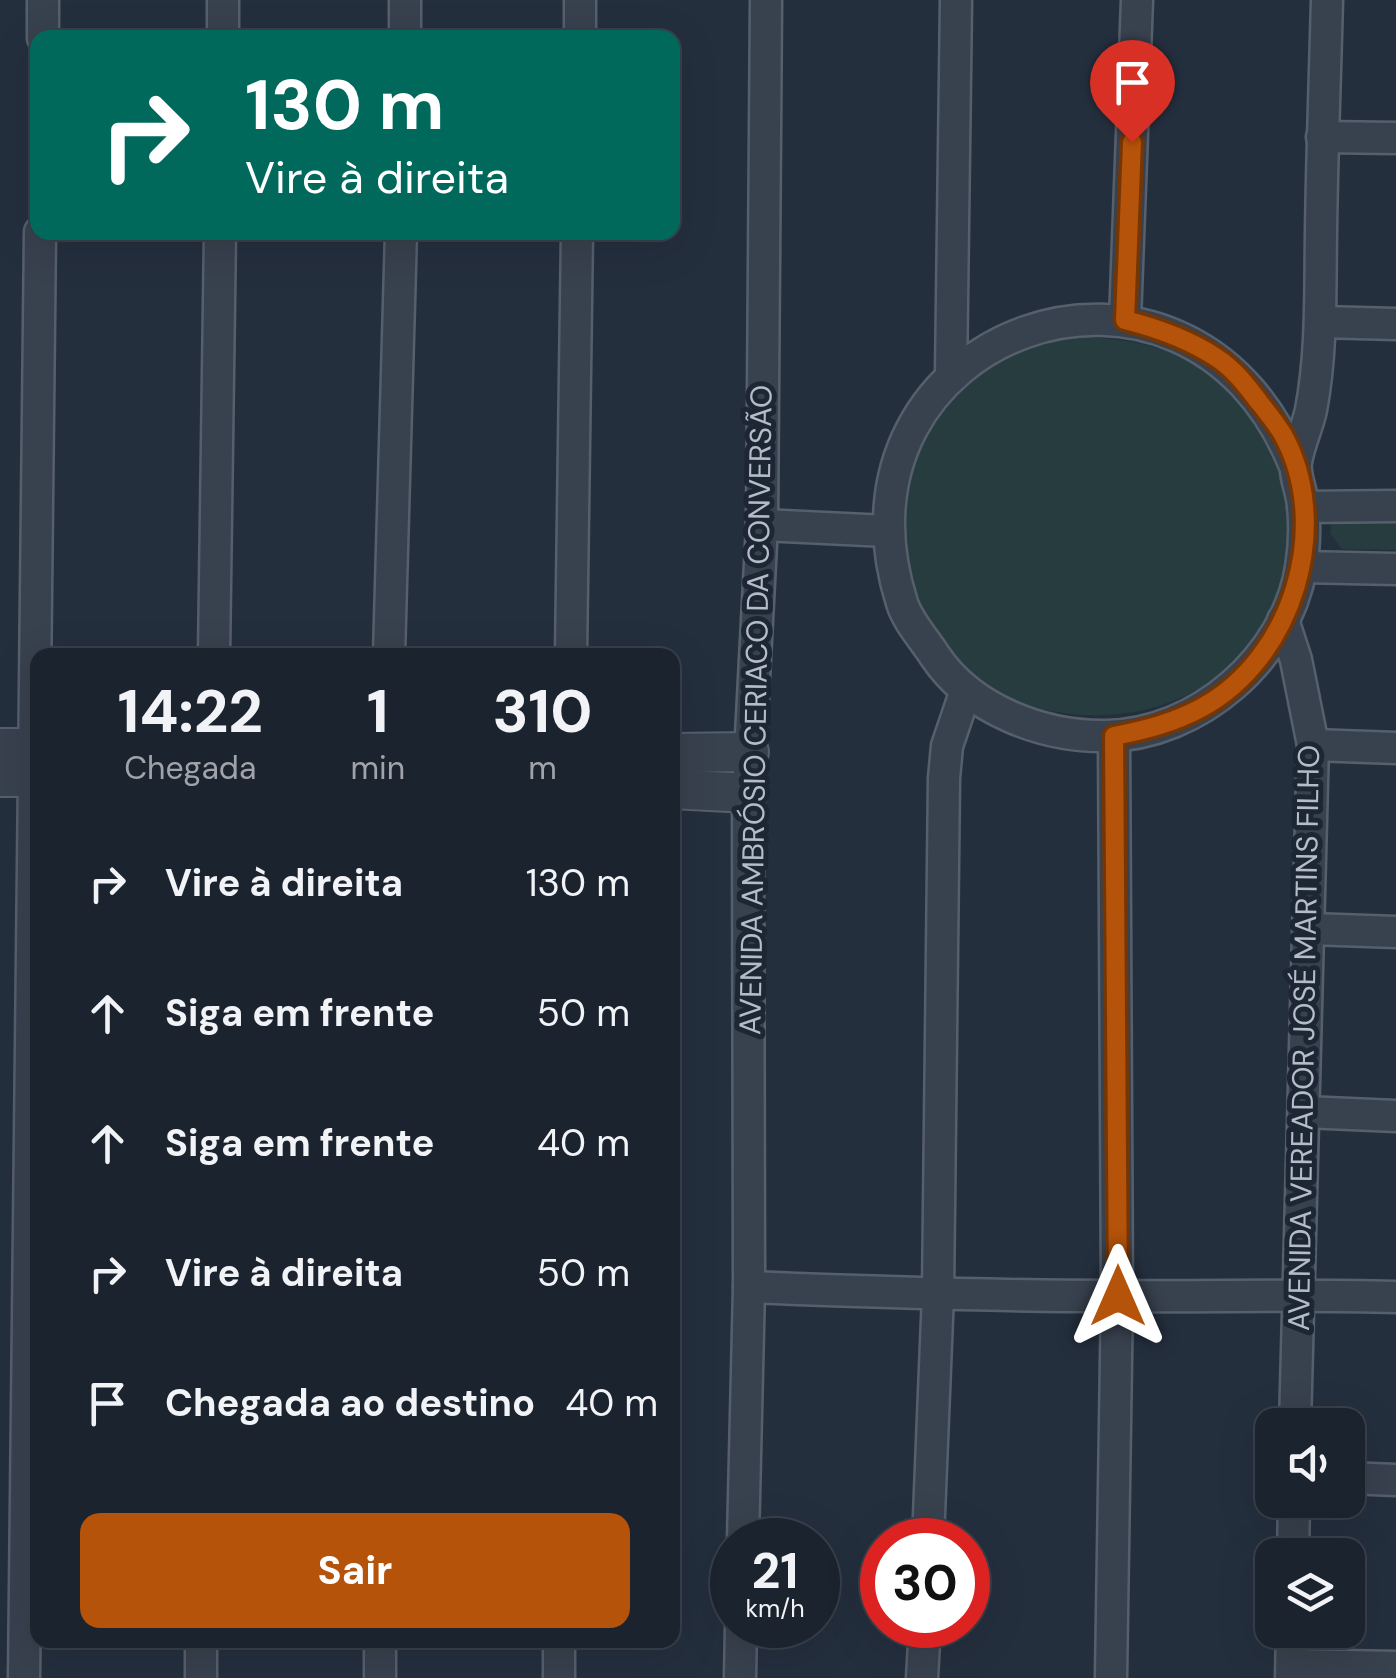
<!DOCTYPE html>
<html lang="pt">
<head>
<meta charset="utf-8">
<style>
	:root { --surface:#1b232e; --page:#282f3a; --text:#f1f3f6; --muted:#a0a4aa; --line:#39404a; --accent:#b45309 }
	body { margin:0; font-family:"DM Sans",sans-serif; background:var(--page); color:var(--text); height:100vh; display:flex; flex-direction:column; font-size:38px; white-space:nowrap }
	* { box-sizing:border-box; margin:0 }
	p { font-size:32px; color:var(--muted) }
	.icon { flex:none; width:55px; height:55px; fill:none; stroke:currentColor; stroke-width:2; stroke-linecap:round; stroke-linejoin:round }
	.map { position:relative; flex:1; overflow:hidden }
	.panel { position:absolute; left:30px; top:648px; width:650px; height:1000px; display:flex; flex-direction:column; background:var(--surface); border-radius:20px; box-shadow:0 10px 40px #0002,0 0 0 2px var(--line) }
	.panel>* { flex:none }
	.top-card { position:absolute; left:30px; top:30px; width:650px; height:210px; border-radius:20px; box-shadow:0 10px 40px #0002,0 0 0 2px var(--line); background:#00695c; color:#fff; overflow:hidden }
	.controls { position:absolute; left:1255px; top:1408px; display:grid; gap:20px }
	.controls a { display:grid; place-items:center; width:110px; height:110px; border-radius:20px; background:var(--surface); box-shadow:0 10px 40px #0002,0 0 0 2px var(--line); font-size:50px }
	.speed { position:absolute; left:710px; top:1518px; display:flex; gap:20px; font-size:50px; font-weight:700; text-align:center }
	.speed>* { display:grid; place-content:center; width:130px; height:130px; border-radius:50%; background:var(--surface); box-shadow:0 10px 40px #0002,0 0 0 2px var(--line); line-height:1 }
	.speed small { font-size:25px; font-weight:400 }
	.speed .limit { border:15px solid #d22; background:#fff; color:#111 }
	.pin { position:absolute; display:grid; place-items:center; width:85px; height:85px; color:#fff; margin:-102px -42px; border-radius:50% 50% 50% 0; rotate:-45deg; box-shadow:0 0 10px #0007 }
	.pin .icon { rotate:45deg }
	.me { position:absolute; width:110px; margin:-55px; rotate:0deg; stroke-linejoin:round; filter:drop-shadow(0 0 8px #0008) }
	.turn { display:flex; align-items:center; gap:35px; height:210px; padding:0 50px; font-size:45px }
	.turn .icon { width:130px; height:130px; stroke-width:2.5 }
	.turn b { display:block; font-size:70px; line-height:85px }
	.eta { display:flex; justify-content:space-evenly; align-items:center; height:170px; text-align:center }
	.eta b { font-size:60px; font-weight:700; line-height:70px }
	.primary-button { display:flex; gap:20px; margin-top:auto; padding:20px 50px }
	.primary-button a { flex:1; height:115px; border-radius:20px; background:var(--accent); color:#fff; font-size:40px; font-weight:700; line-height:115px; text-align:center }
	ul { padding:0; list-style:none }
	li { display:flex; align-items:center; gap:30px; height:130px; padding:0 50px }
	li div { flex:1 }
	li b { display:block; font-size:38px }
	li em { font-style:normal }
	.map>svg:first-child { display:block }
	.green { fill:#263c3f }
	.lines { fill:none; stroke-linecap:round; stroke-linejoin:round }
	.minor-casing { stroke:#565f6c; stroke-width:35 }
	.tertiary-casing { stroke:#565f6c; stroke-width:42 }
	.minor { stroke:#38414e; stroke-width:30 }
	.tertiary { stroke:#38414e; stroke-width:38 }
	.route-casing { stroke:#753606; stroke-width:25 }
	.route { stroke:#b45309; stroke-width:18 }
	.labels { text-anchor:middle; stroke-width:10; stroke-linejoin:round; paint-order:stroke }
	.street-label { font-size:30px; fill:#b4bcc9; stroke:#1d2633 }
</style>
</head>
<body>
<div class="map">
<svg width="1396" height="1678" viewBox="0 0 1396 1678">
	<rect width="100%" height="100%" fill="#242f3e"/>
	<g class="green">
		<path d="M1072 336C1116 338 1148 342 1189 360 1224 376 1271 428 1287 463 1301 493 1297 568 1282 597 1273 613 1262 634 1249 648 1188 718 1089 731 1006 698 967 683 904 598 898 557 893 517 903 474 922 440 945 401 977 366 1020 348 1036 342 1055 340 1072 336Z"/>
		<polygon points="1396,512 1396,550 1342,549 1330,533 1332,521"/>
	</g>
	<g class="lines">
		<defs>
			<g id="minor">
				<polyline points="43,38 43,0"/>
				<polyline points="223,38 223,0"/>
				<polyline points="405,38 405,0"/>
				<polyline points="580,38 580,0"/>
				<polyline points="1322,137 1396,138"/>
				<polyline points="1125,320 1137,0"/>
				<polyline points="1320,322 1396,324"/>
				<polyline points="951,375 956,0"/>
				<path d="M1295 466C1188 198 815 331 902 603 908 622 925 640 935 656 971 710 1043 737 1106 736 1198 735 1286 658 1301 568 1304 549 1305 525 1303 506 1302 491 1294 476 1296 462 1299 444 1307 428 1311 410 1322 352 1320 291 1321 232 1322 155 1325 77 1327 0"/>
				<polyline points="1303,507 1396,506"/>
				<polyline points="762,525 887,531"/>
				<polyline points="1301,567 1396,569"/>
				<polyline points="1283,620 1296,660 1313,745 1295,1425"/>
				<polyline points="214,655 220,232"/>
				<polyline points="389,655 401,232"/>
				<polyline points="571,655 577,232"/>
				<polyline points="1313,745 1396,748"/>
				<polyline points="1311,929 1396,932"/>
				<polyline points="1305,1112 1396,1116"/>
				<path d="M749 1287C871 1292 993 1296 1114 1296 1208 1297 1302 1294 1396 1297"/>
				<polyline points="1348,1478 1396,1480"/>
				<polyline points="743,1540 749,1287 748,793 762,525 766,0"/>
				<polyline points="928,1540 938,1294 944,778 947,746 966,690"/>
				<polyline points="1293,1555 1294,1500"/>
				<polyline points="1292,1665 1396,1667"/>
				<polyline points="24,1678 40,232"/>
				<polyline points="201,1678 201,1640"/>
				<polyline points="380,1678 380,1640"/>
				<polyline points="559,1678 559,1640"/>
				<polyline points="740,1678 741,1625"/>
				<polyline points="922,1678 925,1625"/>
				<polyline points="1111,1678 1117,1296 1114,736"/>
				<polyline points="1291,1678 1292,1630"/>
			</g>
			<g id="tertiary">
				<polyline points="0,748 38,748"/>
				<polyline points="672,753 749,752"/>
				<polyline points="0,777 38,777"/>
				<polyline points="672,789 748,793"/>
			</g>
		</defs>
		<use href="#minor" class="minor-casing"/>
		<use href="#tertiary" class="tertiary-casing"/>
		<use href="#minor" class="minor"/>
		<use href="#tertiary" class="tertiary"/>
	</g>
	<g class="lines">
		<defs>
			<path id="route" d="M1118 1296 1114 736C1145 730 1173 723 1201 708 1293 659 1334 525 1282 433 1275 422 1267 412 1259 402 1247 386 1234 369 1217 358 1190 340 1157 328 1125 320L1132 142"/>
		</defs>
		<use href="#route" class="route-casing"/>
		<use href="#route" class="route"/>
	</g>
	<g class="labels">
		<g class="street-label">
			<text transform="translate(756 710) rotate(-89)" y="10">AVENIDA AMBRÓSIO CERIACO DA CONVERSÃO</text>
			<text transform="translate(1304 1038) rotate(-89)" y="10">AVENIDA VEREADOR JOSÉ MARTINS FILHO</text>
		</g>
	</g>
</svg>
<div class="controls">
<a><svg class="icon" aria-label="sound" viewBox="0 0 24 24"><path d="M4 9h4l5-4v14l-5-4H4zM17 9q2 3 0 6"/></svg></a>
<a><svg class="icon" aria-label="layers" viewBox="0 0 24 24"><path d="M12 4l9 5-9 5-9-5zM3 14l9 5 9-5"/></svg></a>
</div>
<div class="speed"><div>21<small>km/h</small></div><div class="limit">30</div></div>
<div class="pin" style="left:1132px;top:142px;background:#d93025"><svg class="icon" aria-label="arrive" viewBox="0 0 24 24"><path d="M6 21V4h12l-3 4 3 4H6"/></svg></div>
<svg class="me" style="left:1118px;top:1296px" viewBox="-20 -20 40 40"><path d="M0-17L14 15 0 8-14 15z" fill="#b45309" stroke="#fff" stroke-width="4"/></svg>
<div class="top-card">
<div class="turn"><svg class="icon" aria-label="right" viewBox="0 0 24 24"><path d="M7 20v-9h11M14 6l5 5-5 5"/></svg><div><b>130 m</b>Vire à direita</div></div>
</div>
<section class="panel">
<div class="eta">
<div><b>14:22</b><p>Chegada</p></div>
<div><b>1</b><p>min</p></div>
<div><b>310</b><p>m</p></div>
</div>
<ul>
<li><svg class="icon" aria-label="right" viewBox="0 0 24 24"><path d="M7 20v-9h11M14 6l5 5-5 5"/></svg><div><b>Vire à direita</b></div><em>130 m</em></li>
<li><svg class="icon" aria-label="ahead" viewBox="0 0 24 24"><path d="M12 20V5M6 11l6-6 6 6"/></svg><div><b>Siga em frente</b></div><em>50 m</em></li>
<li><svg class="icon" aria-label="ahead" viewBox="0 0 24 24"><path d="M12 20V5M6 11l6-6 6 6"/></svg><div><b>Siga em frente</b></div><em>40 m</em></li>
<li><svg class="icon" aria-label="right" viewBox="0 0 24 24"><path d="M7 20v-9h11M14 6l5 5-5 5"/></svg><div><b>Vire à direita</b></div><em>50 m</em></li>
<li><svg class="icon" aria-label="arrive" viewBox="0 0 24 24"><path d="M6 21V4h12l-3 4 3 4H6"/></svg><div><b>Chegada ao destino</b></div><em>40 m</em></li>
</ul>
<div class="primary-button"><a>Sair</a></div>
</section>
</div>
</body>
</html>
